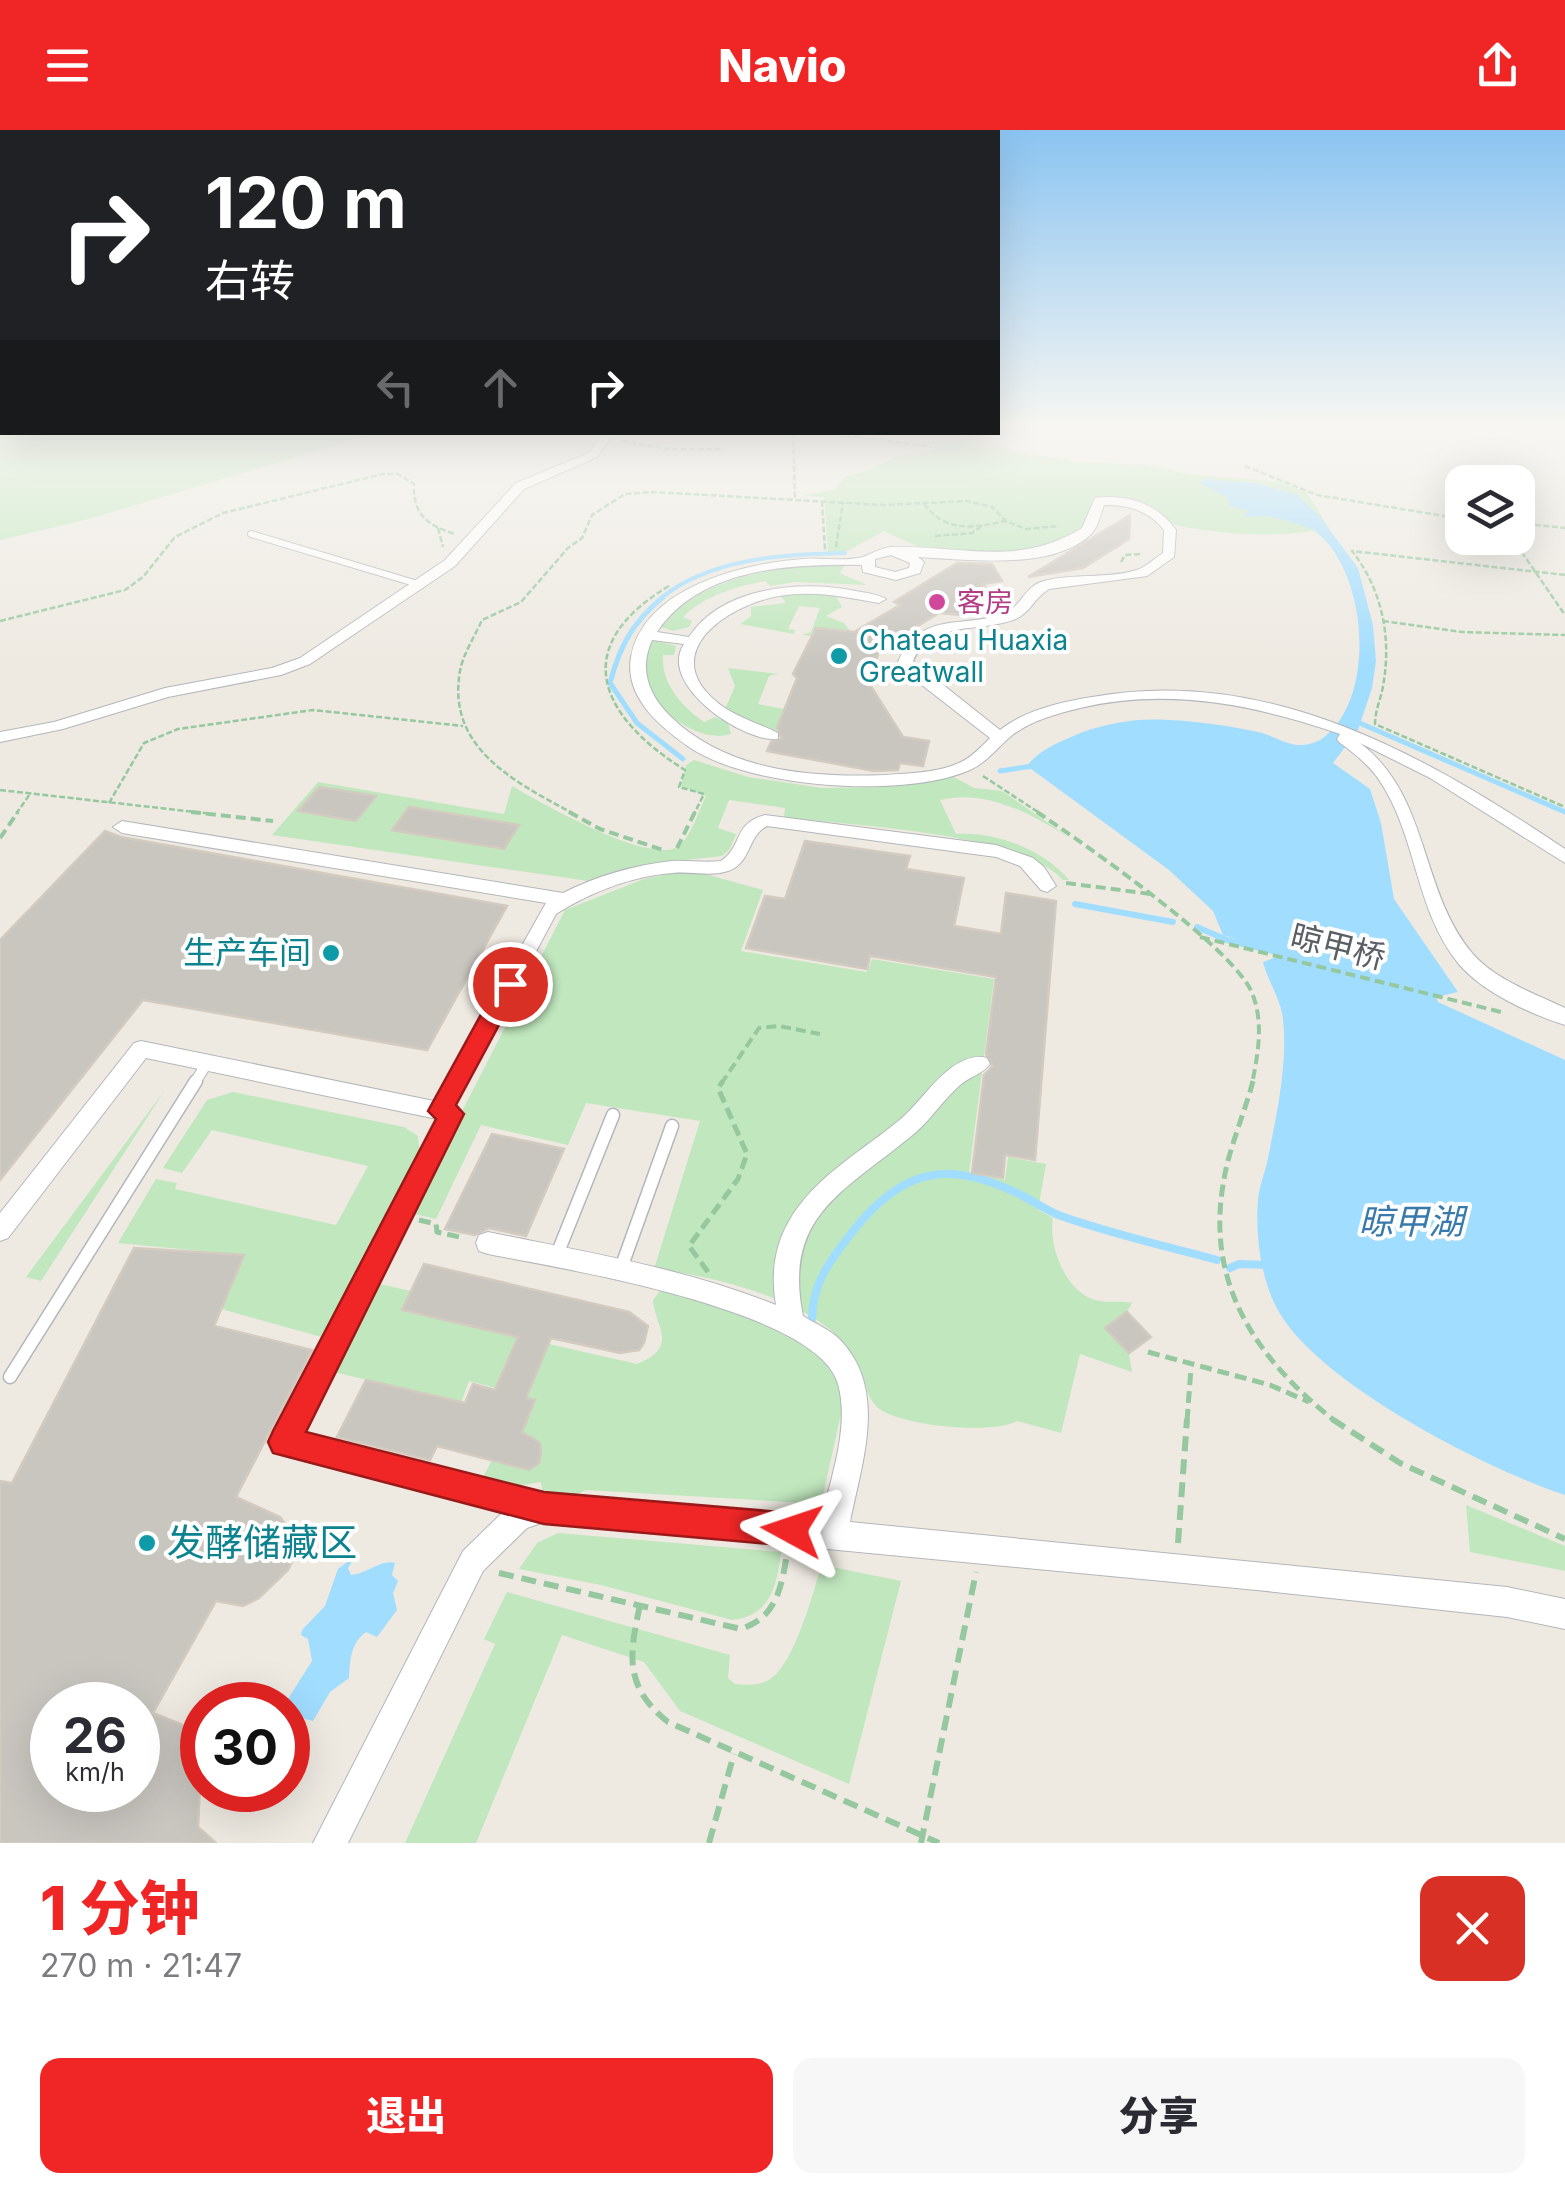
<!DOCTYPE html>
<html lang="zh">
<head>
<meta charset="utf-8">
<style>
	:root { --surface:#fff; --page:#f7f7f7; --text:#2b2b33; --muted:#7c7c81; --accent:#f02626 }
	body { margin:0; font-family:Inter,"Noto Sans SC",sans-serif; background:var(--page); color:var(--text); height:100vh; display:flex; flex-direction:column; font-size:38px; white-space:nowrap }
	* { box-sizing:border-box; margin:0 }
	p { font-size:32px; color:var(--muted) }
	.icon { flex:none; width:55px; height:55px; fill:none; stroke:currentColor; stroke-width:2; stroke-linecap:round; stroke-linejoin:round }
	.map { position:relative; height:1713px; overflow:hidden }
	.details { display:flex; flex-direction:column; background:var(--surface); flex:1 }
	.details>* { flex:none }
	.top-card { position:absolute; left:0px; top:0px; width:1000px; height:305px; box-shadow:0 10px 40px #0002; background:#202124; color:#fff; overflow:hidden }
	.controls { position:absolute; left:1445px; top:335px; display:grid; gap:20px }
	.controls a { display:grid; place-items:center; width:90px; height:90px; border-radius:20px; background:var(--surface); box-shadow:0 10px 40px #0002; font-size:50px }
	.speed { position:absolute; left:30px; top:1552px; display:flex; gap:20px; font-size:50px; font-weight:700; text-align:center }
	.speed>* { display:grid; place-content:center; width:130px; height:130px; border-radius:50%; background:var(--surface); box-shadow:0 10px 40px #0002; line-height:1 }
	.speed small { font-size:25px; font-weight:400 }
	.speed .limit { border:15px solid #d22; background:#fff; color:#111 }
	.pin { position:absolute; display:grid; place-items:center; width:85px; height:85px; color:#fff; margin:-42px; border:5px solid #fff; border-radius:50%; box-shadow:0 2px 10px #0007 }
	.me { position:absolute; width:110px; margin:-55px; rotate:275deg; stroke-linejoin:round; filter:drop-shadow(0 0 8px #0008) }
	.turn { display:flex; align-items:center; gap:35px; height:210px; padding:0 40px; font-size:45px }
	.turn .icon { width:130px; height:130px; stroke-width:2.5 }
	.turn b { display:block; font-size:70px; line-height:85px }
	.lanes { display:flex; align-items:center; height:95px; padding:0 40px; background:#0003; justify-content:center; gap:50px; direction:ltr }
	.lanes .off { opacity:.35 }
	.round { display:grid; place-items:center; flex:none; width:105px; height:105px; border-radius:20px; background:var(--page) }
	.head { display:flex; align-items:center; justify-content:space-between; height:170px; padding:0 40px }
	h1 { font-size:60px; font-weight:800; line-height:75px; color:var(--accent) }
	.cta { display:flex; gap:20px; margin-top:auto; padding:20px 40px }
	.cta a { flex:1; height:115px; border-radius:20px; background:var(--accent); color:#fff; font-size:40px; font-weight:800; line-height:115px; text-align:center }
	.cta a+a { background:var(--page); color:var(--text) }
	header { display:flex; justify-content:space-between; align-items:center; height:130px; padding:0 40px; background:var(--accent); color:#fff; font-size:45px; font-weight:800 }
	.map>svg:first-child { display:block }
	.green { fill:#c0e7bd }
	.water { fill:#a1ddff }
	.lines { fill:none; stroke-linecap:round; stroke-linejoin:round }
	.stream-far3 { stroke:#a1ddff; stroke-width:4 }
	.stream-far2 { stroke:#a1ddff; stroke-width:5 }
	.stream-far1 { stroke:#a1ddff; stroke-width:6 }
	.stream { stroke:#a1ddff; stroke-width:8 }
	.building { fill:#c9c5bf; stroke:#d3cbc0; stroke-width:2.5; fill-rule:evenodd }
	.service-far2-casing { stroke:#b3b6ba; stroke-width:8 }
	.service-far1-casing { stroke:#b3b6ba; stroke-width:12 }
	.service-casing { stroke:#b3b6ba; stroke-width:15 }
	.minor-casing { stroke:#b3b6ba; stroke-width:2 }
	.path-far3 { stroke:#96c8a0; stroke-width:2.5; stroke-dasharray:6 2.5; stroke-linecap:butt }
	.path-far2 { stroke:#96c8a0; stroke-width:4; stroke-dasharray:10 5; stroke-linecap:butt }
	.path-far1 { stroke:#96c8a0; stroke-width:5; stroke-dasharray:12 6; stroke-linecap:butt }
	.path { stroke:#96c8a0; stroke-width:6; stroke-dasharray:15 8; stroke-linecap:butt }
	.service-far2 { stroke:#fff; stroke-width:6 }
	.service-far1 { stroke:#fff; stroke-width:10 }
	.service { stroke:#fff; stroke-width:12 }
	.minor { fill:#fff; fill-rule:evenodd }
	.route { fill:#f02626; stroke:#9c1919; stroke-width:2.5 }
	.hotel-dot { fill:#d1479c; stroke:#fff; stroke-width:4 }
	.culture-dot { fill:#0f9aa8; stroke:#fff; stroke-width:4 }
	.labels { text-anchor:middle; stroke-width:8; stroke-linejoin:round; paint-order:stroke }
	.far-hotel-label { font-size:28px; fill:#b23c85; stroke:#fff; text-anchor:start }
	.far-culture-label { font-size:28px; fill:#0d838f; stroke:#fff; text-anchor:start }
	.street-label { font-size:32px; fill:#5a5f64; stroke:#fff }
	.culture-label { font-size:32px; fill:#0d838f; stroke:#fff; text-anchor:end }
	.water-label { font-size:35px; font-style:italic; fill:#387aac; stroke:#fff }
	.near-culture-label { font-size:38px; fill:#0d838f; stroke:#fff; text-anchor:start }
</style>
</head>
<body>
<header><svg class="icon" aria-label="menu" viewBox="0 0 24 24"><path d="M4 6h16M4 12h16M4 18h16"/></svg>Navio<svg class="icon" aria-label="share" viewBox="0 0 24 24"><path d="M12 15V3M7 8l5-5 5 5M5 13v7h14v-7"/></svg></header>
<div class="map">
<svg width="1565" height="1713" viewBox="0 0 1565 1713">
	<rect width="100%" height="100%" fill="#eeeae2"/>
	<g class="green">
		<polygon points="0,296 2,302 376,303 89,389 0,410"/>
		<path d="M953 310 1077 332 1148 335 1187 344 1280 352 1307 363 1329 398C1281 408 1228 405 1179 396 1170 394 1167 388 1160 383 1142 369 1114 364 1092 371L1088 394C1050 426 976 431 928 420 914 416 898 407 884 401L847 421 828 422 824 367 802 366 834 360 844 347 870 340 897 326 925 324 939 312Z"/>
		<path d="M808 436H844L840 443 867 455 795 452 771 456 765 451C737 456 704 466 683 487L692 491 689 497 673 501 661 497C692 454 758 440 808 436Z"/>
		<polygon points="790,462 835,465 842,477 826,486 844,493 851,502 816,499 813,506 802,505 811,502 820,478 799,476 788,499 795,500 794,504 740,494 751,486 751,477 786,473 780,465"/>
		<path d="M654 510 676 516 674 525H663C661 553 681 576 704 592L715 587 728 593 731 604C685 618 618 547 654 510Z"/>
		<polygon points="728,538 778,544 769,546 758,574 784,579 776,601 725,579 735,556"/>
		<path d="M694 630 748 647 822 658 889 657 952 646 974 658 1002 661 1074 711C1035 686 988 658 940 670L956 704C996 701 1044 720 1069 750H1063C1020 702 851 696 784 687L785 678 729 670 718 698 736 704 730 719 722 726 659 733 595 752 272 705 318 652 504 684 512 656C538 671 655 739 680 715 692 704 699 680 706 666L681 656 686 635Z"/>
		<path d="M678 742 705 744 763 760 741 821 867 842 872 829 994 849 969 1043 1005 1050 1008 1027 1046 1034 1038 1080 1053 1088C1048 1114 1064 1158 1092 1169 1105 1174 1119 1170 1132 1173L1127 1182 1106 1198 1129 1223 1132 1242 1080 1224 1061 1303 1017 1291C994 1305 895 1296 876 1276 866 1265 866 1253 861 1241 855 1226 840 1208 828 1198 785 1164 707 1145 654 1139L700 991 586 973 568 1015 481 995 436 1089 410 1083 565 780 644 749Z"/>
		<polygon points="165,960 41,1151 26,1147"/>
		<polygon points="233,962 404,997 418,1006 420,1028 325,1208 221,1179 243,1125 118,1113 156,1049 177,1053 175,1059 336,1095 368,1036 212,1000 182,1043 163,1038 207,970"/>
		<polygon points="375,1153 411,1161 402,1180 519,1207 496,1258 469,1251 461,1273 330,1241"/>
		<path d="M663 1157 751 1182 830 1228 843 1275 821 1374 586 1360 570 1368 552 1370 542 1361 541 1352 517 1356 482 1349 492 1330 528 1340 541 1323 540 1313 521 1304 535 1271 526 1268 549 1214 637 1234C680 1217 655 1197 653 1170Z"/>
		<polygon points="1466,1375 1565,1416 1565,1441 1470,1422"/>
		<path d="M558 1403 781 1422C777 1455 771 1486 732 1490L601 1455 519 1439 537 1413Z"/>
		<path d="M822 1435 901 1451 849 1654 680 1581 644 1532 562 1505 476 1713H405L495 1514 484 1509 507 1462 730 1525 728 1548 735 1554C746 1555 756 1556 767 1551 794 1538 812 1464 822 1435Z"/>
	</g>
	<g class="water">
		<path d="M1206 349 1255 353 1297 365 1320 387 1358 438 1373 495 1376 531 1372 558 1358 600 1333 633 1370 659 1381 693 1394 769 1458 862 1436 867 1438 872 1565 930V1365C1486 1339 1320 1254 1279 1182 1261 1151 1255 1106 1258 1070 1259 1058 1264 1045 1267 1033 1276 987 1288 936 1283 889 1280 867 1268 852 1263 832L1274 828 1273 820 1223 805 1213 781 1169 740 1027 636C1037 622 1055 614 1071 607 1101 594 1134 588 1168 590 1198 591 1229 596 1258 602 1272 605 1288 616 1302 615 1308 615 1318 612 1323 608 1378 567 1367 440 1315 401 1307 396 1275 387 1265 386 1256 385 1251 388 1243 386L1249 381 1230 376 1228 368 1200 353Z"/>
		<path d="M355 1426 348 1438 351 1445C367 1444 381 1429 395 1433L392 1445 398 1451 393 1463 397 1480 377 1507 366 1502C350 1514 350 1531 349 1548L330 1562 313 1591 294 1586 286 1572 312 1531 308 1509 301 1505 302 1500 325 1476 338 1439Z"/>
	</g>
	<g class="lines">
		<path class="stream-far3" d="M660 469C709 428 785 424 845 423"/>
		<g class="stream-far2">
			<path d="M663 467C633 492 620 515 610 553L637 593 683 629"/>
			<polyline points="1355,591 1565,682"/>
			<polyline points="1000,641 1033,636"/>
		</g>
		<g class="stream-far1">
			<polyline points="1075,774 1173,792"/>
			<polyline points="1197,797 1227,810 1277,822"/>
		</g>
		<g class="stream">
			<polyline points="1230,1138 1239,1134 1268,1135"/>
			<path d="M812 1189C812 1152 832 1128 853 1101 903 1038 948 1029 1021 1065 1034 1071 1047 1081 1061 1086 1112 1104 1165 1116 1217 1130"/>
		</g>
	</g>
	<g class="building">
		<polygon points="1130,385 1129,409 1083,438 1028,447"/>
		<polygon points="957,433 992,434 1002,451 983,454 993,465 961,485 939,483 879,520 870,555 903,607 929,611 923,636 900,633 898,640 874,641 767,621 771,612 782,609 777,598 797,548 793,544 816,498 854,502 900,475 894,472"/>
		<polygon points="319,657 376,666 356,691 298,681"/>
		<polygon points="409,677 519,695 504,719 392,700"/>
		<polygon points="105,701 121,707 507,776 427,920 143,870 0,1050 0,810"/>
		<polygon points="805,711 910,726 906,739 964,748 954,796 1001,804 1006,763 1056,771 1035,1030 1005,1025 1003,1048 972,1043 984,945 993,936 986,924 996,847 870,826 867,839 746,818 765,766 785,769"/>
		<polygon points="492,1004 564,1019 526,1106 489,1098 475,1105 445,1099"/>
		<path d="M134 1118 244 1125 214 1196 312 1220 236 1367 280 1387 293 1404 296 1423 288 1440 259 1468 243 1476 216 1471 153 1583 188 1597 202 1614 198 1697 216 1713H0V1351L12 1353ZM52 1575H138V1660H52Z"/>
		<polygon points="424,1134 629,1182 648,1196 644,1213 639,1220 620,1223 551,1208 526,1268 535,1270 522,1302 540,1313 541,1323 539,1333 529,1340 437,1316 430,1330 337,1307 366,1250 465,1273 473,1254 495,1260 518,1207 402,1180"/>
		<polygon points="1127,1182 1151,1207 1129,1223 1105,1198"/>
	</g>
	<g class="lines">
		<defs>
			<polyline id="service-far2" points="251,404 421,455"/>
			<polyline id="service-far1" points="194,954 207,933"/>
			<g id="service">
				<polyline points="556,1127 613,985"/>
				<polyline points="620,1141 672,996"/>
				<polyline points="10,1247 196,951"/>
			</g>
			<g id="minor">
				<polygon points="603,302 614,302 597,327 524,359 455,436 310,534 281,545 168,567 63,599 0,612 0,602 54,592 165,558 272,538 300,528 445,430 516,353 589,323"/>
				<path d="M1095 368C1127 364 1157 373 1176 400L1174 427 1147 446 1049 459C1034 468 1030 484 1013 490 976 503 931 490 913 531L1000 600C1025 580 1061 572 1092 567 1268 535 1425 625 1565 719V733L1430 648 1360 613C1430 666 1419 759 1472 823 1495 850 1534 863 1565 878V895C1530 884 1482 862 1458 833 1416 781 1417 711 1383 656 1372 637 1356 625 1339 612L1337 609 1340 604C1256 575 1169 557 1080 578 1056 584 1029 591 1010 607 997 618 986 633 970 640 903 669 749 658 689 617 660 597 624 567 631 527 644 458 741 434 802 429 821 427 845 432 863 427 871 424 881 418 891 417 961 415 1017 438 1082 398ZM1104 375C1128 375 1148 380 1164 400L1163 423C1155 428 1146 437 1137 440 1108 449 1074 443 1044 451 1024 456 1022 477 1003 484 960 499 921 480 898 532L909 545 990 608C981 617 972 627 961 632 938 643 910 643 885 645 810 648 726 641 670 586 648 564 639 539 652 510L684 514C657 555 744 613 778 609V603C760 594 737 587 722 576 654 526 724 476 779 466 813 460 846 467 879 473L886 469C877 464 867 463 856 461 802 450 722 456 689 507L657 502C700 437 792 434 862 435L863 442 896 450 920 443 924 432 918 427C967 429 1054 442 1092 403 1098 397 1101 383 1104 375ZM891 425 910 433 909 438 895 442 875 437V429Z"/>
				<path d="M765 685 996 715 1033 728 1044 737 1056 756 1047 762 1041 760 1020 736 996 727 767 696C747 706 752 733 728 741 710 747 692 741 673 743 632 746 591 762 556 784L454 975 462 983 303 1303 543 1364 821 1390C831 1348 850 1296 838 1254 818 1179 558 1138 488 1124L479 1121 476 1113 479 1105 488 1102C585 1122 684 1138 776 1175 771 1146 774 1118 788 1093 813 1047 863 1021 902 988 919 973 932 952 951 938 961 931 974 924 987 928L990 934C983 944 968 947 959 956 943 970 932 988 916 1002 848 1060 782 1083 803 1186 816 1194 833 1201 842 1212 888 1262 861 1335 850 1392L1507 1457 1565 1469V1499L1507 1487 1257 1460 544 1392 527 1398 483 1441 348 1713H313L463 1421 503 1382 284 1326 274 1322 270 1312 437 989 146 928 8 1108 0 1111V1083L134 913 141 911 434 971 546 773 122 703 113 697 122 691 563 763C596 746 635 735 672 731 688 730 704 733 721 731 744 715 732 694 765 685Z"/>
			</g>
		</defs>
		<use href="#service-far2" class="service-far2-casing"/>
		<use href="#service-far1" class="service-far1-casing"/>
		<use href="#service" class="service-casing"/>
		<use href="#minor" class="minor-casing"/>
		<g class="path-far3">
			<polyline points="793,302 795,369"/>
			<polyline points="820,302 932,317"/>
			<polyline points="622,311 666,319 721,319"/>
			<polyline points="1245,336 1317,365 1462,389"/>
			<polyline points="822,371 825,420"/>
			<path d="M924 374C946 403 973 398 1006 391"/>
			<polyline points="1518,393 1565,398"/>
			<polyline points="438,398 443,417"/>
			<polyline points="935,406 972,403 982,396"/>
			<polyline points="1512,408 1565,485"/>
			<polyline points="836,417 843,372"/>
			<polyline points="1121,432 1125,425 1142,424"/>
			<path d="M1565 445 1352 421C1382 459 1392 508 1383 556 1381 569 1375 580 1375 594L1565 677"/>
			<path d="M669 456C567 517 600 587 685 640L679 657 704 664 694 684"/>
			<path d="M0 491 125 460 143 447 175 407 223 383 383 344H398L414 354C413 385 427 395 455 404"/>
			<polyline points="1383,491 1462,502 1565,505"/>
			<polyline points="983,646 1041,684"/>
			<polyline points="0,660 213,684"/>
			<polyline points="109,673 144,613 178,599 313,580 463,596"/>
			<polyline points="16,684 30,664"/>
			<path d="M574 684C517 653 446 619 460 541 463 524 475 506 482 490L521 472 568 418 582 408 592 385 625 364 653 362 884 375 966 371 992 377 1006 391 1026 399 1059 396"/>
		</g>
		<g class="path-far2">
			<polyline points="191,682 273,691"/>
			<polyline points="569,682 600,699 666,721"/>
			<path d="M1037 682C1083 713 1234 818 1252 863 1264 892 1258 924 1252 954"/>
			<polyline points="0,708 18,682"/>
			<polyline points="677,718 695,682"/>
			<polyline points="1066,753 1151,764"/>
			<polyline points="1200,807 1501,882"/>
			<polyline points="721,954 759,898 779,896 820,904"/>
		</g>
		<g class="path-far1">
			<path d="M1253 951C1244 985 1228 1020 1223 1055 1206 1157 1259 1231 1335 1291"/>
			<polyline points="419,1090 436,1094 437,1102 464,1108"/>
			<polyline points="708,1142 689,1116 738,1049 747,1024 718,958 723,951"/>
			<polyline points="1148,1222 1270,1255 1309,1272"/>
			<polyline points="1187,1291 1191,1238"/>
		</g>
		<g class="path">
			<polyline points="1332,1289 1400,1333 1565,1409"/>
			<polyline points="1178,1413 1187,1289"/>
			<path d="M499 1443 741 1499C777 1487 781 1458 787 1424"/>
			<path d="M640 1475C629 1525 624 1557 668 1592L939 1713"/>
			<polyline points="709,1713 734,1624"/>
			<polyline points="921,1713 976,1442"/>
		</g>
		<use href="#service-far2" class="service-far2"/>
		<use href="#service-far1" class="service-far1"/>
		<use href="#service" class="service"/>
		<use href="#minor" class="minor"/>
	</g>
	<linearGradient id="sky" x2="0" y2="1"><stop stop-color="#8bc4f1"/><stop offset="0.55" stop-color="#f7f6f2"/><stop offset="1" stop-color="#f7f6f2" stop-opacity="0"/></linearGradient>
	<rect width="1565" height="536" fill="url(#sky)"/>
	<polygon class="route" points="510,846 521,854 456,975 464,984 306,1302 544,1362 792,1383 804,1388 808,1400 804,1411 792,1416 544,1394 273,1323 268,1312 273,1301 436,989 428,981 501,848"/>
	<circle class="hotel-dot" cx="937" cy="472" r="10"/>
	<g class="culture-dot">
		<circle cx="839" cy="526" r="10"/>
		<circle cx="331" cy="823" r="10"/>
		<circle cx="147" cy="1413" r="10"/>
	</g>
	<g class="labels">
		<g class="far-hotel-label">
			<text x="957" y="482">客房</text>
		</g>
		<g class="far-culture-label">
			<text x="859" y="520">Chateau Huaxia<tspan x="859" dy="32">Greatwall</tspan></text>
		</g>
		<g class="street-label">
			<text transform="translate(1338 817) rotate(14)" y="11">晾甲桥</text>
		</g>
		<g class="culture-label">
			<text x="311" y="834">生产车间</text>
		</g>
		<g class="water-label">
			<text x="1411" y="1104">晾甲湖</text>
		</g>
		<g class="near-culture-label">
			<text x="167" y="1426">发酵储藏区</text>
		</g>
	</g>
</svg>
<div class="controls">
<a><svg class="icon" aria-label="layers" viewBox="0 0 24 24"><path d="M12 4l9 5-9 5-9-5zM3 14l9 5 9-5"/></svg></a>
</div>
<div class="speed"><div>26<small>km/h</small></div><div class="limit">30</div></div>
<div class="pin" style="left:510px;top:854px;background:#d93025"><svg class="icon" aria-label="arrive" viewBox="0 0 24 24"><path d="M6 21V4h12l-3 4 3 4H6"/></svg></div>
<svg class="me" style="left:792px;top:1400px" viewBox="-20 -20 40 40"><path d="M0-17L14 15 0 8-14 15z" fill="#f02626" stroke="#fff" stroke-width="4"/></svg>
<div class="top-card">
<div class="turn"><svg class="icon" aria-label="right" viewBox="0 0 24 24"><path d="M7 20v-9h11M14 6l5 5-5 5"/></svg><div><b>120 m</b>右转</div></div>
<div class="lanes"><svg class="icon off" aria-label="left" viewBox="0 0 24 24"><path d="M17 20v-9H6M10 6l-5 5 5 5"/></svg><svg class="icon off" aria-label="ahead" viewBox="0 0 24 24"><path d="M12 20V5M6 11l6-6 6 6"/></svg><svg class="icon" aria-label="right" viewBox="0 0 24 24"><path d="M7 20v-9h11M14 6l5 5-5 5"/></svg></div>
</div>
</div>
<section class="details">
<div class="head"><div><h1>1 分钟</h1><p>270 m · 21:47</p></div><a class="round" style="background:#d93025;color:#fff"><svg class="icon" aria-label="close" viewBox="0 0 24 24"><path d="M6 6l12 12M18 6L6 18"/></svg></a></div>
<div class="cta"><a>退出</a><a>分享</a></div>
</section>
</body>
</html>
